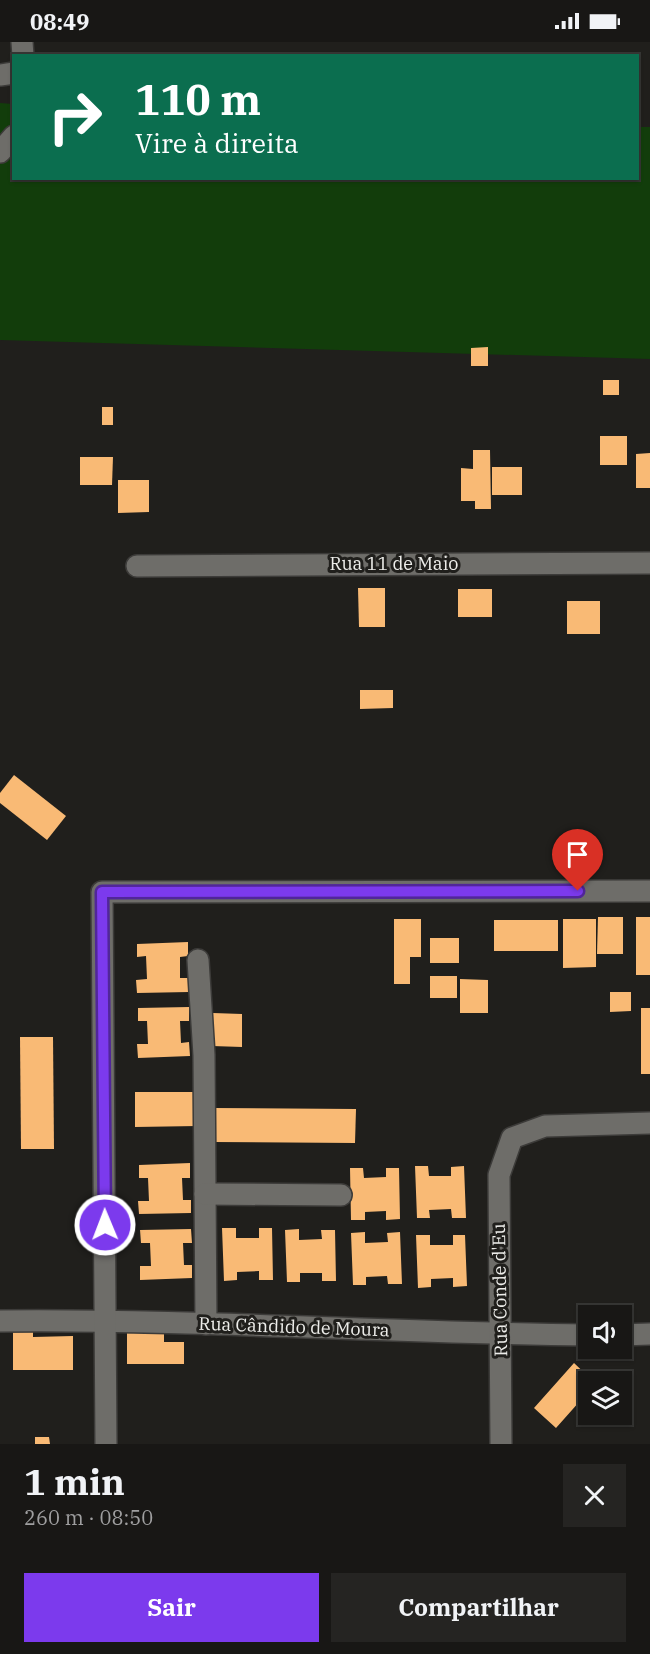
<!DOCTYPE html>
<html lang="pt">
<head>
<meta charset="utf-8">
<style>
	:root { --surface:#181715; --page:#252422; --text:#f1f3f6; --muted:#9f9fa0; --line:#363634; --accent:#7c3aed }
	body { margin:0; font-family:"IBM Plex Serif",serif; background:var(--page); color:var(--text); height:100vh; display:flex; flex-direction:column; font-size:22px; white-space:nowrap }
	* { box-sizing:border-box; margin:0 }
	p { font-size:20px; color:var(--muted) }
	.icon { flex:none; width:33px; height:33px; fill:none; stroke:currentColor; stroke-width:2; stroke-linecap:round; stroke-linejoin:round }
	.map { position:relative; height:1402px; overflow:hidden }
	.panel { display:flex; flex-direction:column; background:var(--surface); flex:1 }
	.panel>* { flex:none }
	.guide { position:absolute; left:12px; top:12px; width:627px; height:126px; border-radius:0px; box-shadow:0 2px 4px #0004,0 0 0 2px var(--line); background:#0b6e4f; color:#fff; overflow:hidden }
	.tools { position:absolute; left:578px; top:1263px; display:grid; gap:12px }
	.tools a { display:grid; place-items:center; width:54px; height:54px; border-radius:0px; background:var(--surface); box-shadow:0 2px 4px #0004,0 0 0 2px var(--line); font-size:30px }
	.pin { position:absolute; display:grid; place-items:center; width:51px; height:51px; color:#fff; margin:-62px -26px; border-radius:50% 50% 50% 0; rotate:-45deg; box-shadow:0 0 6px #0007 }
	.pin .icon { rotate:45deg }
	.me { position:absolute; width:66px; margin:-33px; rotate:359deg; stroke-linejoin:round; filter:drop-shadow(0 0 4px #0008) }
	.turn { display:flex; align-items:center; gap:21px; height:126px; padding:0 24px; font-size:27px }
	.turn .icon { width:78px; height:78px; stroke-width:2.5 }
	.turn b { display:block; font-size:42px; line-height:51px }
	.round { display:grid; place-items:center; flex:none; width:63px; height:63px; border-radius:0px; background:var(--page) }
	.overview { display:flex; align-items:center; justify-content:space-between; height:102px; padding:0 24px }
	h1 { font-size:36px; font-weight:700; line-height:45px }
	.button { display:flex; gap:12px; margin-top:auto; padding:12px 24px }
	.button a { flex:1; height:69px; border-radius:0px; background:var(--accent); color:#fff; font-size:24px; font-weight:700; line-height:69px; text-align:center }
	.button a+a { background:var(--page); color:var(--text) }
	.status { display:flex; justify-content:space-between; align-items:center; height:42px; padding:0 30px; background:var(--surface); direction:ltr }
	.status svg { height:16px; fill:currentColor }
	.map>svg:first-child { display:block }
	.green { fill:#123d0b }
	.building { fill:#f9ba75 }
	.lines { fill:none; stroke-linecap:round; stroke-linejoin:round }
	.street-casing { stroke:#3c3b39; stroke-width:24 }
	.street { stroke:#6e6d69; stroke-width:21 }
	.route-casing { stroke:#51269a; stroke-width:15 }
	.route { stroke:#7c3aed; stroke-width:10 }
	.labels { text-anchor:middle; stroke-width:6; stroke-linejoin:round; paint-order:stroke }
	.street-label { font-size:18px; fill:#ededea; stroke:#201f1c }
</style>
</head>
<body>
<div class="status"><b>08:49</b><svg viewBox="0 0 49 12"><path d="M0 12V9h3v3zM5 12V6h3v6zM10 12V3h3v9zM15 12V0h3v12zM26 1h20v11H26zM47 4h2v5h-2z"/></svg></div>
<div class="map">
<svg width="650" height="1402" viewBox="0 0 650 1402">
	<rect width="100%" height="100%" fill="#201f1c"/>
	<polygon class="green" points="0,61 13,62 14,136 638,136 638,85 650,85 650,317 0,298"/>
	<g class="building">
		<polygon points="488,305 488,324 471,324 471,306"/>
		<rect x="603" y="338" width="16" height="15"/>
		<rect x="102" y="365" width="11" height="18"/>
		<rect x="600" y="394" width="27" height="29"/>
		<polygon points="473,408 490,408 491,467 475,467 475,459 461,459 461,426 473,427"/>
		<polygon points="650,411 650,446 636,446 636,412"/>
		<polygon points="80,415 113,415 112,443 80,443"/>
		<rect x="492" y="425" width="30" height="28"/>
		<polygon points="118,438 149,438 149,470 118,471"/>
		<polygon points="358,546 385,546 385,585 359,585"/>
		<rect x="458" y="547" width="34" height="28"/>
		<rect x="567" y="559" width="33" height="33"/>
		<polygon points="360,648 393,648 393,666 360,667"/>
		<polygon points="14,733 66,774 47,798 0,761 0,751"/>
		<polygon points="598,875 623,875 623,912 597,912"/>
		<rect x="636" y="875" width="14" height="58"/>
		<polygon points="394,877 421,877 421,915 410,915 410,942 394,942"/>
		<polygon points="563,877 596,877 596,925 563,926"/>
		<rect x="494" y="878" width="64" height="31"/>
		<rect x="430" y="896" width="29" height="25"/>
		<polygon points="188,900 188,914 180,915 180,936 188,936 189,950 137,951 136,938 147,937 146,914 137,915 137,902"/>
		<rect x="430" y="934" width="27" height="22"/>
		<polygon points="460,937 488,938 488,971 460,971"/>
		<polygon points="610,950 631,950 631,969 610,970"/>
		<polygon points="189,965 189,979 180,979 181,1001 189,1000 190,1014 138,1016 137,1002 148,1002 147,979 138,979 138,966"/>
		<rect x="641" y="966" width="9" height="66"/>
		<polygon points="213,971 242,972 242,1005 212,1004"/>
		<polygon points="20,995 53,995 54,1107 21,1107"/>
		<polygon points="135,1050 197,1050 198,1084 135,1085"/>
		<polygon points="213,1066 356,1067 355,1101 213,1100"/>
		<polygon points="190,1121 190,1136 182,1136 183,1158 191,1158 191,1171 139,1172 138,1159 149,1159 148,1136 139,1136 139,1123"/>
		<polygon points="415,1124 428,1124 429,1134 451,1134 451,1125 464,1124 466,1176 452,1176 451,1167 429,1168 430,1176 417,1176"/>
		<polygon points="350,1126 363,1126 364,1136 386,1135 386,1126 399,1126 400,1177 386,1178 386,1169 365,1170 365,1178 351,1178"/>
		<polygon points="222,1186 236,1186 236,1196 259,1196 259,1186 272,1186 273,1238 259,1238 259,1229 237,1230 237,1238 224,1239"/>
		<polygon points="191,1187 192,1201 183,1201 184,1223 192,1223 192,1236 140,1238 140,1224 151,1224 150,1201 141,1201 140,1188"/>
		<polygon points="299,1187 299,1198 322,1197 321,1188 335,1188 336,1239 322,1239 322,1231 300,1231 300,1240 287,1240 285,1188"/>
		<polygon points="365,1190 365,1201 388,1200 387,1191 400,1190 402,1242 388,1242 387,1234 366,1235 366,1243 353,1243 351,1191"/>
		<polygon points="416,1193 430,1193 430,1203 453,1203 453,1193 465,1193 467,1244 453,1245 453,1236 431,1237 431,1245 418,1246"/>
		<polygon points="33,1286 33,1295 73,1294 73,1328 13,1328 13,1287"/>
		<polygon points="127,1289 164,1290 164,1300 184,1300 184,1322 127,1322"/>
		<polygon points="574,1321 594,1340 588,1340 588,1350 556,1386 534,1366"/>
		<polygon points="35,1395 49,1395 50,1402 35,1402"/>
	</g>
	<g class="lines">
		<defs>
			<g id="street">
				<polyline points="22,0 23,14"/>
				<polyline points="0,33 14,31"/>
				<polyline points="0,110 14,94"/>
				<polyline points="137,524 650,521"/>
				<polyline points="198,918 204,1013 206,1282"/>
				<polyline points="205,1152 341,1153"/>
				<path d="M0 1279C196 1277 392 1291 588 1293"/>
				<polyline points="621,1293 650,1292"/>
				<polyline points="106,1402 102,850 650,849"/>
				<polyline points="501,1402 499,1133 512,1096 545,1084 650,1081"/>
			</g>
		</defs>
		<use href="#street" class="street-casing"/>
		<use href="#street" class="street"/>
	</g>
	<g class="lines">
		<defs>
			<polyline id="route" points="105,1183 102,850 578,849"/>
		</defs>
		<use href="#route" class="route-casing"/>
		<use href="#route" class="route"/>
	</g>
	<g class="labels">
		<g class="street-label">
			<text x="394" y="528">Rua 11 de Maio</text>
			<text transform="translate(500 1248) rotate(-91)" y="6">Rua Conde d'Eu</text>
			<text transform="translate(294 1285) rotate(2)" y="6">Rua Cândido de Moura</text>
		</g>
	</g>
</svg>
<div class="tools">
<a><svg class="icon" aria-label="sound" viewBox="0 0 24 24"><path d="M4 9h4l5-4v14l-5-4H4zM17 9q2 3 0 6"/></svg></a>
<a><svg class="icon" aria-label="layers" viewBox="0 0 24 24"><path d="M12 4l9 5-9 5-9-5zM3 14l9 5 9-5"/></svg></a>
</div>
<div class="pin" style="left:578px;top:849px;background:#d93025"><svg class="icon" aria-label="arrive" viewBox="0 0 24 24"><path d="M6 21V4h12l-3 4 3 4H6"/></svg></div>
<svg class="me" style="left:105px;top:1183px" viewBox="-20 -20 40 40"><circle r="17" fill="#7c3aed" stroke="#fff" stroke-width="3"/><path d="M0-11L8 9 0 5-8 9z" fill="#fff"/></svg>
<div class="guide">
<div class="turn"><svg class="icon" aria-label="right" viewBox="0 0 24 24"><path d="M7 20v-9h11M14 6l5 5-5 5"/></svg><div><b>110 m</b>Vire à direita</div></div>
</div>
</div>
<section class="panel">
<div class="overview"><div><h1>1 min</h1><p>260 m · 08:50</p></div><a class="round"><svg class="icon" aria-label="close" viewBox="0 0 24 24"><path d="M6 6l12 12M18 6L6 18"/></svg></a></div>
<div class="button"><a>Sair</a><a>Compartilhar</a></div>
</section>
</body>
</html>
